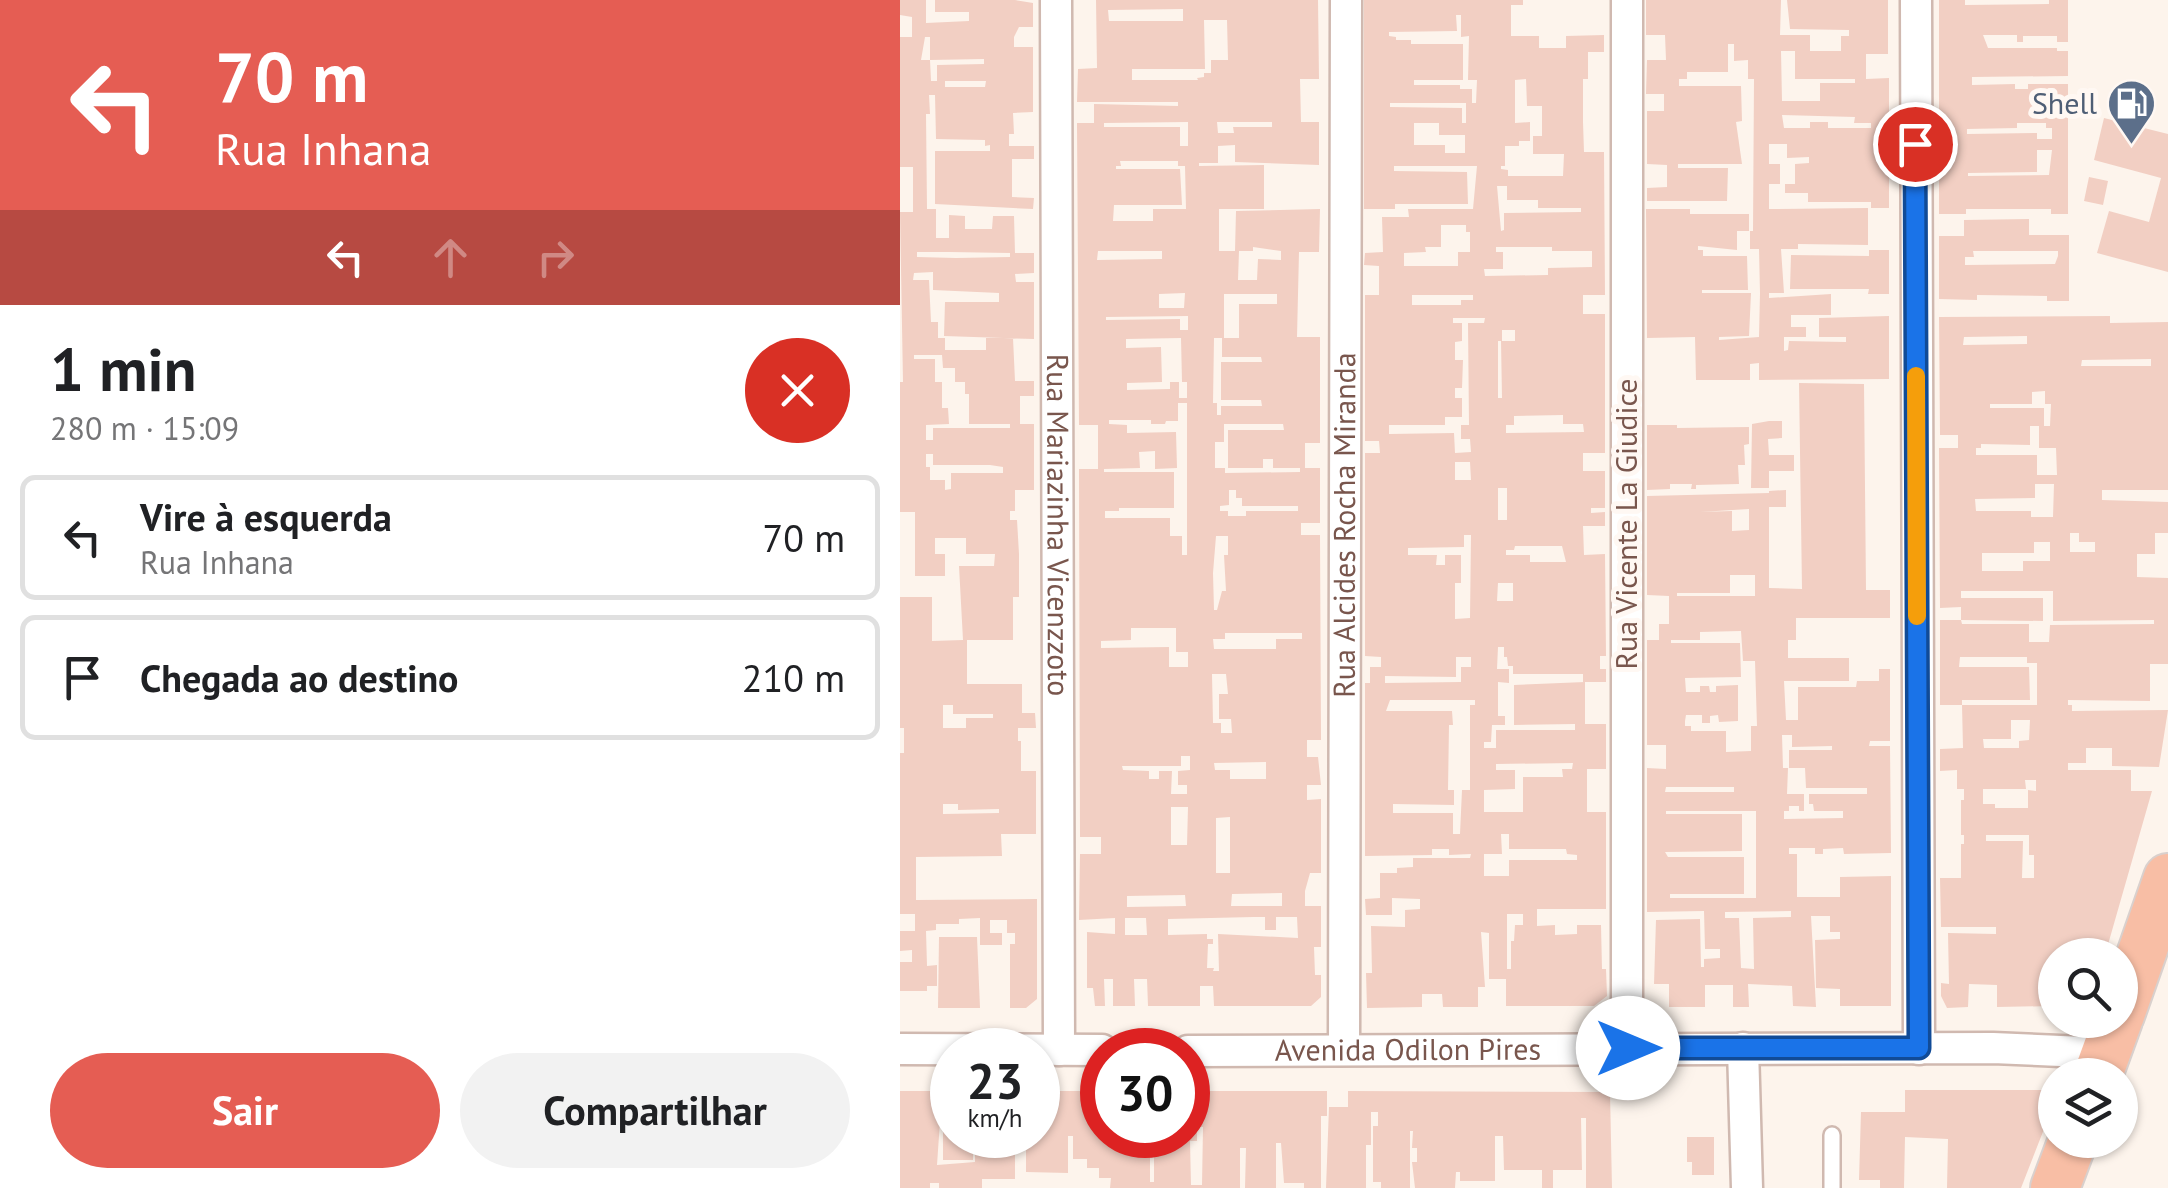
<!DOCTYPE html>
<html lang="pt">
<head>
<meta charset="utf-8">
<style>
	:root { --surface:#fff; --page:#f2f2f2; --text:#202124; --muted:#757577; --line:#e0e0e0; --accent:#e55d53 }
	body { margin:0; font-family:"PT Sans",sans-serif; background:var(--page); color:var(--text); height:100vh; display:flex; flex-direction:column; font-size:38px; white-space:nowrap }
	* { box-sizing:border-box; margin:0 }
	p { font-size:32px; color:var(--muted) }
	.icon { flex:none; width:55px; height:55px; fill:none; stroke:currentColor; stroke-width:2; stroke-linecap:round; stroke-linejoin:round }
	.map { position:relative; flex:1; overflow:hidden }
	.drawer { display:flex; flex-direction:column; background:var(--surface); width:900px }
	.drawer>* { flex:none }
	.guide { background:#e55d53; color:#fff; overflow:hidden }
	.tools { position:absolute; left:1138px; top:938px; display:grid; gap:20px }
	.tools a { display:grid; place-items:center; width:100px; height:100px; border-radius:50%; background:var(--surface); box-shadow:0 2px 8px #0004; font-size:50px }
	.speed { position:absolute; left:30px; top:1028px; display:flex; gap:20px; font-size:50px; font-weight:700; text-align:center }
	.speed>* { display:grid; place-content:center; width:130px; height:130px; border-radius:50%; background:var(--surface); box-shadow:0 2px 8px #0004; line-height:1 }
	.speed small { font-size:25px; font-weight:400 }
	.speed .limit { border:15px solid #d22; background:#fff; color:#111 }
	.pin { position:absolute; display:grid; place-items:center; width:85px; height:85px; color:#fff; margin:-42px; border:5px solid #fff; border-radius:50%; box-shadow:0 2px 10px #0007 }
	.me { position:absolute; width:110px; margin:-55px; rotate:90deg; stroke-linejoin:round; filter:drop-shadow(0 0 8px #0008) }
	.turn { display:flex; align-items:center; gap:35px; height:210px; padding:0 50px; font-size:45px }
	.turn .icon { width:130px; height:130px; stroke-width:2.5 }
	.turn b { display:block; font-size:70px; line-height:85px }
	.lanes { display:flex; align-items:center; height:95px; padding:0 50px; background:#0003; justify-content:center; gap:50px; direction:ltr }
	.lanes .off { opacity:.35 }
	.round { display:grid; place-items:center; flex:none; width:105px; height:105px; border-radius:52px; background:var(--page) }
	.head { display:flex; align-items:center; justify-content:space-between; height:170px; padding:0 50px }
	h1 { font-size:60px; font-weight:700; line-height:75px }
	.action { display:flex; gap:20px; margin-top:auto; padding:20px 50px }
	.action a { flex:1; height:115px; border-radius:60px; background:var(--accent); color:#fff; font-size:40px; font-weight:700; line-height:115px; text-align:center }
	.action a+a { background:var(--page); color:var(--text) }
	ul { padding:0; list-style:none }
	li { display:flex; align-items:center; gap:30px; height:125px; margin:0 20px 15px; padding:0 30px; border:5px solid var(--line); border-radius:15px }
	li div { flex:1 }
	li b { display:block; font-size:38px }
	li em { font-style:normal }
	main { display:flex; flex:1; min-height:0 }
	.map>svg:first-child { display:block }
	.building { fill:#f2cfc3; fill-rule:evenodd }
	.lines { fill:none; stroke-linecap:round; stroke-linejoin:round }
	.service-casing { stroke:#d0b9b0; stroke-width:20 }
	.minor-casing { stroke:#d0b9b0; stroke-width:35 }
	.trunk-casing { stroke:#d9d0cd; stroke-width:52 }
	.service { stroke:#fff; stroke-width:15 }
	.minor { stroke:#fff; stroke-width:30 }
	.trunk { stroke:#f8bea5; stroke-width:48 }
	.route-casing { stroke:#114b97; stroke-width:25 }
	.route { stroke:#1a73e8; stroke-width:18 }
	.slow { stroke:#f59e0b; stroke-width:18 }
	.labels { text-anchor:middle; stroke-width:10; stroke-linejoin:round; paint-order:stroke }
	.service-label { font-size:30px; fill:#4e5e75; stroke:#fff8f3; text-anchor:end }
	.street-label { font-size:30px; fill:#79564d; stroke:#fff8f3 }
</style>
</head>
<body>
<main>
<section class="drawer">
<div class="guide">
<div class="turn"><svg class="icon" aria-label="left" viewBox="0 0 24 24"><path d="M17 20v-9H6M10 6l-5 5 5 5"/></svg><div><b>70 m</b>Rua Inhana</div></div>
<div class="lanes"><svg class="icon" aria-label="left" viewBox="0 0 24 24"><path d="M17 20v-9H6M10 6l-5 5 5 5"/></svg><svg class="icon off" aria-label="ahead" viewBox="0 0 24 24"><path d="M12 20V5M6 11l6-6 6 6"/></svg><svg class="icon off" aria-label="right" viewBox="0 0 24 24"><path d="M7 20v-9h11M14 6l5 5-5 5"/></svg></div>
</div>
<div class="head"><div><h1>1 min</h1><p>280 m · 15:09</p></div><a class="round" style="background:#d93025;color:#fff"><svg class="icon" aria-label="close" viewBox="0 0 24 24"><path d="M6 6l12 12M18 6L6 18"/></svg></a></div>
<ul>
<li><svg class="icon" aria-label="left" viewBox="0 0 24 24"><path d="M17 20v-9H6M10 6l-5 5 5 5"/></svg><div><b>Vire à esquerda</b><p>Rua Inhana</p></div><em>70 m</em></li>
<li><svg class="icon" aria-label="arrive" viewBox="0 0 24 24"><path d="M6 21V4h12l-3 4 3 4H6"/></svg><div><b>Chegada ao destino</b></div><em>210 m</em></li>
</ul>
<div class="action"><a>Sair</a><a>Compartilhar</a></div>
</section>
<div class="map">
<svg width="1268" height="1188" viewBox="0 0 1268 1188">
	<rect width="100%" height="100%" fill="#fdf4ec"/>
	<g class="building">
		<path d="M0 0H26V23L69 21V12H35V0H115L133 3V27H119L114 37V47H133V112L113 113 114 134H109V146H134V159H112V197L134 198 133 209 35 204V151H90V145L85 146V140L36 139 35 95H29L30 114H26L27 209H36V238H49V215L65 216V229H92L93 216H114L115 253H134V273L115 274 116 282H134V339L44 336 45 302H99V293L33 290V272L14 273 13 280H29L31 322H38V338H45V350H86V338H113L115 381H134V396H120V424H134V490H115V511H110V520H117L119 554V597H113V640H67V684H122V713H135L136 728H118V741H121V771H136V834H101L102 856 16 857V900L137 899V999L126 1008H110V944H115V933H107V920H90V933H102V945H80V918L59 919V924H36V930L26 931 27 966 37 965V986H27V991H0V962H12V950L0 951V931H15V914H0V753H4V728H0V597H32V641L63 640 59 566H94L95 554H66V538H35V554H45V576H15V512H0V382H3L0 212H13V167H0V37H12V17L0 15ZM25 37H30V60L84 59V64L37 65V81H31L30 60H21ZM45 81H86L85 87H45ZM17 252H49L110 253V257L56 258 17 257ZM14 355H42L43 368H55V382H65V394H69V424H110V428H33V440H26V425L49 424 48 408H42V382H35V359H14ZM26 454H33V465H90L103 467V473H51V489L45 490V480H30V467H26ZM43 705H53V714H93V718H66V728H43ZM43 804H58V810L99 809V813L43 814Z"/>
		<path d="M196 0H418L419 79H400L401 122H419V165L335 162V145L318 146V163H299V166L364 165V209H319V251H339L338 280H357L358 259 381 260V251L353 247V251H335L336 211 420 209 419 252H399L397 337H420V443H405V468H420V523H401V535H420L421 740H407V757H418L421 785H407V800L421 799V873H410L405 891V906H421V947H414L415 975H421V997L411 1006H314L313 986H300V1006H248L247 979H234L235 1006H213V979H204L205 1006H195L193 988H187V932L215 934V918L179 920 180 854H201V837H180L179 469H198V425H179L177 123H194V104L278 106V102H177L178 69 197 68ZM283 9V21H209L208 10ZM304 20H327L328 60H311V73H304V77L297 78 298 80H232V69H305ZM288 122V146H280V127H204V123ZM317 122H372V127H333L334 133H318ZM220 161H278V166H285L286 209H253V221H213L214 205H282L280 169H216V166H221ZM198 251H262V259L197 260ZM285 293 284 308H259V294ZM324 294H377V304H339V338H322V357H361L362 362H321V400H361L362 406H321V415H317V403H313L314 338H324ZM288 316V330H280V319L206 320V317ZM281 338 282 382H287V398H279V382H270V389L227 390V383L262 382 261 347 226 348V339ZM278 403H287V555H282V536H270V518H205V511H219V508H274V472H204V469L240 468 239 452 255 451V469L277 468 276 432 227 433V425L209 424V420H251V424H265L266 421H278ZM324 424H383L384 430H328V468H363V459H373V468H400V472L325 473V468H315V442H324ZM329 490H336V498H342V506H398V511H346V516H328V511H320V506L329 505ZM316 536H328V555H324L326 591H322L317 610H314L313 573ZM231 628H276V652H288V667H269V647L201 648V641L231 640ZM325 633H402V639H376V649H314L313 639H325ZM312 674H326L328 694H319V719H331L332 733H321V723H313ZM281 756H290V770L278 771V785H287V794H271L272 771H259V779H249V771L223 770 222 766H281ZM366 762V779H330V770H315L314 763ZM271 807H288L287 845H271ZM330 817V873H316V818ZM382 893V906H331L332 894ZM285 895 286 906 227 907V896ZM354 917H365V930H376V917H397L398 938 318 934 319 971H313L314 968H307L308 944H313V939H307V934L268 935V919ZM225 918H246L247 935H225Z"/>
		<path d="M464 0H623V5H611V36H639V48H666V36L704 35V52H688V79H683V122L684 152H704L705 295H683V314H705V453H683V471H705V508H691V513L705 512V526H683L684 555 705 554 706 656H700V669H706V682H683V674H613V666H608L607 657H604V647H598L597 669H609V683L598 682V716H605V725H592L591 742H584V748H596V730H675V724L614 725V685L685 682V724H706V769H687V812H706V909H637V926L655 925V935L677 934V925H701L702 969H706L707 996 694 1006H606V979H589V933L581 932 585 987H578V1007H543L542 994H522V1007L467 1008 466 973H472L471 926 505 927V910L520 909V899L492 898V915H466L465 899 480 898V873H497V868L513 867V858H570L571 854 549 855V849H532V855L465 856V683H470V667H481V657L465 656V453H480L479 441H465V295H479V266L464 265 465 253 483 252 482 217H509L508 209H573L577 166H494V171L567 172 568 204H495V209H464ZM556 15H561V37L569 36 568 80H577L576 103H572V89H560V85H514V80H563V44H511V40H496V37L489 36V32L557 31ZM626 79 627 106H642V136H633V154H664L663 176H608V170L601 169V166H605V146H619V141H630V122L615 123V80ZM490 103H566V123H562V108L490 107ZM514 123H539V135H565V153H545V145H514ZM597 186H607V200H638V208H681V212L604 213V230L601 231ZM541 225H566V232H570V252H558V266H504V253L526 252 525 247H541ZM596 247H652V251H692V267L648 268V275L585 276 584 269H603V252H596ZM512 295H573V300H561V305H512ZM553 318H585L584 323H568L569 425H561V439H570L571 452 555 453 554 433 489 434V425H545V417H562V398H555V388H562L563 360H555V342L562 341V323H553ZM602 330H615V341H601L602 398H598V341H602ZM663 415V424H683L684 432 606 433V425H614V416ZM555 462H570L571 480H555ZM598 488H607V520H598ZM564 535H571L570 618 555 619V583H561V555H545V565H536L537 555H508V548L564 547ZM615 546H662L666 562H630V555H606V550H614ZM598 583H613V601H597ZM556 657H571V667H561V682L485 683V676L556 677ZM490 700H575V705H570V790H562L560 834H553V813H493V804L554 805V790H548L549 725H553L552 711H486ZM673 763 672 769H662L663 777H623V812H584V790L615 789V770H596V764ZM601 834H609V849H666L667 854 677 855V860H609V876H584V854H602ZM607 914H623V925H615L614 941H611V969H607Z"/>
		<path d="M746 0H881L880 35H910V51H941V36H949V30L890 29 887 0H988V54H966V79L989 78V208H971V202H908V193H885V184H895V164L909 163V157L887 158V144H869V164H880V184H869V209L968 208V245L898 244V249H881L884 293H869V298L931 294V315H891V327H906V337H884V351L888 350 889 341 946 342V337H919V318L989 316V379L859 380V363L850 364V380H796L795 337 747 338 746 209H790V214H849V231H837V250L798 246V250H803V256H847L848 290H802V293H851L849 336 819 337V340L859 337 860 293 859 249H850V231H853L854 79H848V60L834 61V44H828V72H787V79H779V86H841L842 121 836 122 842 164H778V168H828L827 201H747V188L767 187V165L747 164V111H764V94H746L747 60H766L765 35H746ZM881 51H895V79H955V83H920V101H882ZM882 115 955 117 954 123H971V128H928V122H910V128H884Z"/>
		<path d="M1039 0H1065V5L1149 4V0H1168V42H1157V36H1123V42H1117V35H1083L1088 48H1157V51H1168V76L1072 77V85L1115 84V89H1128V84H1168V214H1151V209H1066V214H1039ZM1117 123H1146V128H1152V139H1137V133L1067 134V129L1117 128ZM1137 150H1152L1149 175 1068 176V173L1137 172Z"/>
		<polygon points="1204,118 1268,134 1268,272 1197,253 1209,211 1249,222 1261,178 1194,160"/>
		<polygon points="1189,177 1208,181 1203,205 1184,201"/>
		<path d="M1129 219V235H1169V301H1147V296L1077 295V300L1039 299V236H1064V220ZM1073 251H1158V256L1155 264 1065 265V257H1074Z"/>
		<polygon points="969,250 989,250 989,294 968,294 969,289 890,289 891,255 969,256"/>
		<path d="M1210 316V323L1268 322V490H1202V500L1268 502V533H1255V554H1237V577L1268 578V664H1250V701L1168 700V705H1172V711L1268 710 1259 767 1212 766V748H1186V763H1168V770H1231V791H1252L1205 955H1155V1006L1097 1007V985L1069 984 1068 1007 1047 1008 1041 996V983L1049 984 1048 933 1096 934V927H1041L1040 878H1061V844H1064V835H1061V800H1064V789H1057V770L1040 771V749L1063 748 1062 705H1040V620H1061V607L1040 608 1039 448H1058V435H1040L1039 317ZM1127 336V344L1063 345 1064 337ZM1251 359V366H1181L1182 360ZM1145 391V404H1151L1150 426H1144V408H1090V404H1132V392ZM1130 426H1139V448H1156L1157 475H1137V455H1076V448H1081V444L1130 445ZM1135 484H1154L1153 517H1131V511H1076L1075 499 1135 498ZM1170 533H1179V542H1195V552H1170ZM1134 542H1150V561H1123V571H1082V553H1134ZM1061 591H1153V621L1254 620V624L1150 625 1149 642H1129V624H1062L1061 620 1143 621V598H1061ZM1060 657H1127V663H1137V705H1062V700H1130L1129 667H1059ZM1111 720H1130L1129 740 1119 741V748H1084L1083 739H1111ZM1125 780H1136V791L1128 790V808H1095V804H1083V789H1126ZM1086 835H1129V855H1134V878H1122L1123 841H1086Z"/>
		<path d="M899 383 964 384 966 590H990V618H896V640H888V658H949V681H884L886 720H898V687H956L957 681H979V669H990V741H970L969 746H990L991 853 944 854 943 848 923 849V854H915V848H889V854H897V897H940V877L991 876V1006H940V989L916 988 915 940 940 939V932H930V916H911L916 1007 893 1006 892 986 848 984 849 1007H833V985H805V1007H769V984H754L756 920 800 919 801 967H804V959L820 958V949H805L804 911 747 912V768L766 769V745H747V640H759V624H769V596L747 595V496L869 493V491L886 490V507H869V588L902 589ZM849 509V530L832 531V511L800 512ZM830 575H855V596H777V593H830ZM841 631 843 661H855L857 726H851V751L826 752V731H791V726H785V721L786 715H802V723H810V716L818 715 819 722 838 721V685L816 686V692H810L809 686H800V692H786L785 678 841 677 840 643H771V640H800V632ZM882 735H892V747L932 746V750H889V768H905L906 788H967V794H909V804H913L914 811H943V818L884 819V811H889V806H899V811H904V794H887L888 768H883ZM766 787H834V792H765ZM766 811H856V898H770V894H844V857H768L765 852 842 851V814H766ZM891 911V917L853 918 854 969 841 968 839 918H825V912Z"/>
		<polygon points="869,421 882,421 882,438 868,439 869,455 894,455 894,471 869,471 869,488 851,488 852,424"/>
		<polygon points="747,425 777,425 777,428 849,427 849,444 844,445 845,465 838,465 839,484 796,485 796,489 791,489 792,484 770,484 770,489 747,490"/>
		<polygon points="39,937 77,937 80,1008 38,1008"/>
		<polygon points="1005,1090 1155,1090 1155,1101 1121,1188 1047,1188 1048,1139 1005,1137 1004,1188 980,1188 980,1180 959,1180 961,1112 1005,1112"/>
		<polygon points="0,1091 52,1091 52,1135 73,1135 73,1160 43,1160 43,1121 40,1121 37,1165 75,1162 75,1135 115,1135 115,1179 82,1179 82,1188 39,1188 39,1183 30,1183 30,1188 0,1188"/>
		<path d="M152 1091H202V1135H250V1182H254V1153H265V1143H254V1135H288V1091H427V1116H421V1188H404V1183H384L381 1143H376V1188H345L346 1148H340V1188H210L211 1178H199V1168H187V1159H173V1136H168V1173L126 1172V1135H138V1113H152ZM297 1127H303L302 1185H291L290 1141H297Z"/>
		<polygon points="448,1091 710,1092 712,1188 686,1188 686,1118 681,1118 682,1170 653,1170 653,1188 642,1188 642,1170 604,1170 603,1136 595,1136 595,1181 560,1181 560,1172 556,1172 555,1188 515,1188 512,1162 517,1162 517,1148 512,1148 513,1131 510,1131 510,1188 481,1188 481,1182 473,1182 473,1126 478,1126 478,1112 471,1112 471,1145 466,1145 466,1188 426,1188 429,1107 448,1107"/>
		<polygon points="787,1137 814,1137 814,1175 792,1175 792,1162 787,1162"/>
	</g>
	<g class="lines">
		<defs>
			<polyline id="service" points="932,1188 932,1135"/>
			<g id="minor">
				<path id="s1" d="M156 0 159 1050"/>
				<polyline points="727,0 727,1048"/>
				<polyline points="1016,0 1019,1049"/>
				<polyline points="843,1048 847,1188"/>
				<polyline points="0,1049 202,1050"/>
				<path id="s2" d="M444 1050 446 0"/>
				<path id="s3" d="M288 1051 1093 1048 1206 1053"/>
			</g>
			<g id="trunk">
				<polyline points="1220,1015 1268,878"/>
				<polyline points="1198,1075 1218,1020"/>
				<polyline points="1155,1188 1173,1140"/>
			</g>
		</defs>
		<use href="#service" class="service-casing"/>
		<use href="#minor" class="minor-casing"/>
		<use href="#trunk" class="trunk-casing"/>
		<use href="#service" class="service"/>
		<use href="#minor" class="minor"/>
		<use href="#trunk" class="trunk"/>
	</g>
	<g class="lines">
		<defs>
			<polyline id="route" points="728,1048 1019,1048 1015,144"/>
		</defs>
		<use href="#route" class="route-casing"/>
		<use href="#route" class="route"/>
		<polyline class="slow" points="1016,376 1017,616"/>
	</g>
	<defs>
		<symbol id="fuel-pin" viewBox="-11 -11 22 30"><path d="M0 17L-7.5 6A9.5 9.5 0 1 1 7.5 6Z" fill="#5c6f8a" stroke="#fff8f3"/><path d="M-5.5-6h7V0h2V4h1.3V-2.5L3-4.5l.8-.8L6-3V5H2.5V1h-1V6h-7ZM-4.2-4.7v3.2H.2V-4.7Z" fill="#fff"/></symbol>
	</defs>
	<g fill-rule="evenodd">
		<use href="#fuel-pin" x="1204" y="76" width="55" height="75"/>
	</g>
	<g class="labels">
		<g class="service-label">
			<text x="1197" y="114">Shell</text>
		</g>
		<g class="street-label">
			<text transform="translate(727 524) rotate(-90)" y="10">Rua Vicente La Giudice</text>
			<text dy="10" stroke="none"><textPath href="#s1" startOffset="525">Rua Mariazinha Vicenzzoto</textPath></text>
			<text dy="10" stroke="none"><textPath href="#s2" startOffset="525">Rua Alcides Rocha Miranda</textPath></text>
			<text dy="10" stroke="none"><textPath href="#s3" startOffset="220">Avenida Odilon Pires</textPath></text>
		</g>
	</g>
</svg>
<div class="tools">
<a><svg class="icon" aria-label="search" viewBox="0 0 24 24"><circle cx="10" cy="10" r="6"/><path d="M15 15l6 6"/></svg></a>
<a><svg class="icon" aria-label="layers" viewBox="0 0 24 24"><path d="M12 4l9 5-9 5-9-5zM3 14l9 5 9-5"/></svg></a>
</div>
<div class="speed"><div>23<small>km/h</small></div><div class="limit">30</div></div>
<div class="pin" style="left:1015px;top:144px;background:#d93025"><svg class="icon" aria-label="arrive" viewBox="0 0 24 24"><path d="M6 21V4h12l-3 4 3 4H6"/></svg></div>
<svg class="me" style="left:728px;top:1048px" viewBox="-20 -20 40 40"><circle r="19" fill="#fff"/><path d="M0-13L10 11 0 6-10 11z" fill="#1a73e8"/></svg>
</div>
</main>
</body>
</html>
